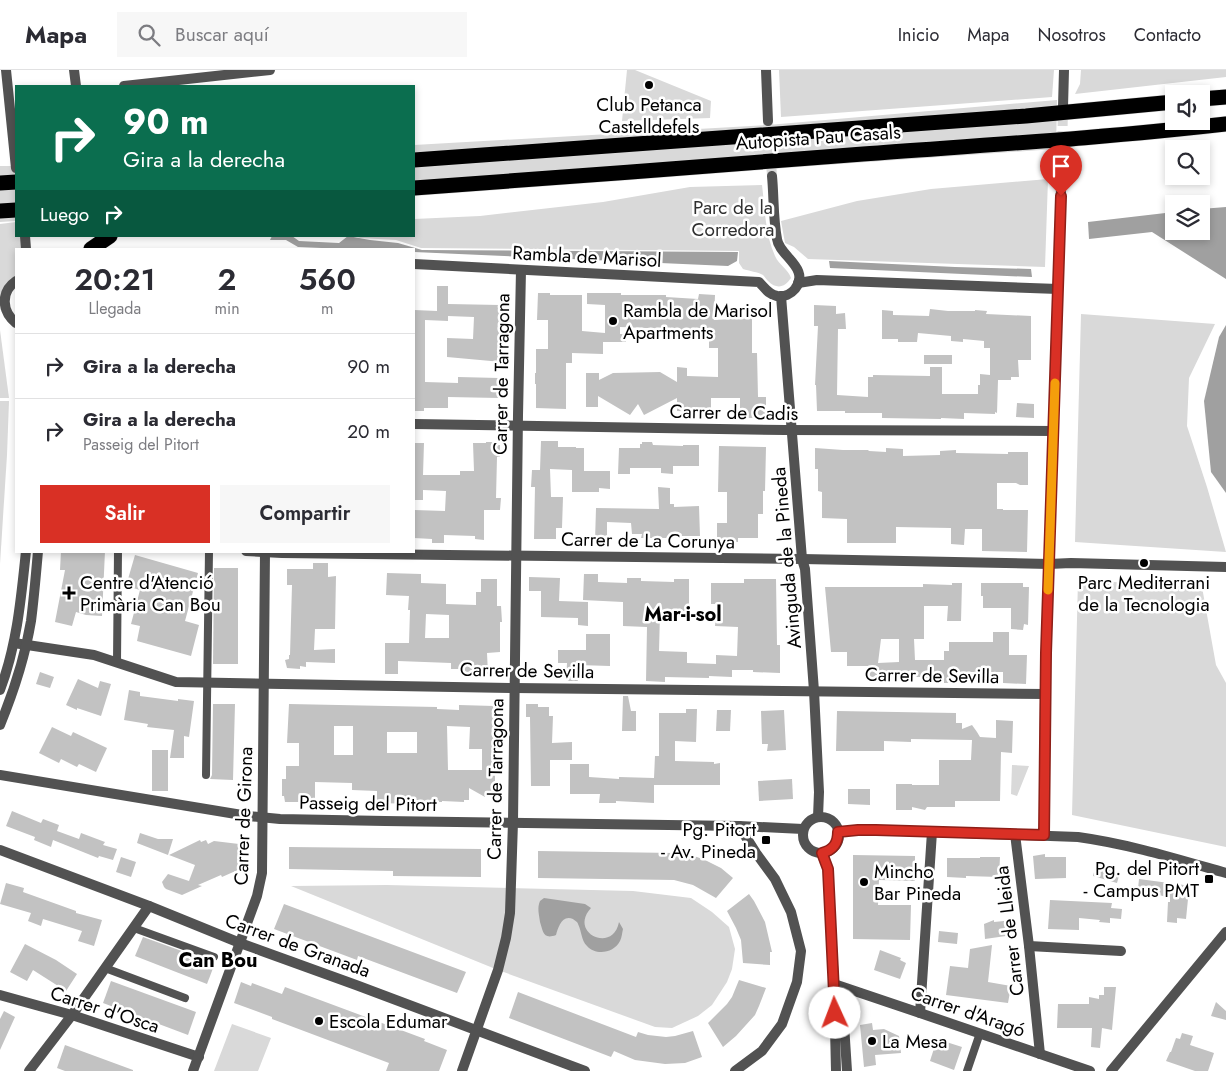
<!DOCTYPE html>
<html lang="es">
<head>
<meta charset="utf-8">
<style>
	:root { --surface:#fff; --page:#f7f7f7; --text:#2b2b33; --muted:#7c7c81; --line:#e1e1e2; --accent:#d93025 }
	body { margin:0; font-family:Jost,sans-serif; background:var(--page); color:var(--text); height:100vh; display:flex; flex-direction:column; font-size:19px; white-space:nowrap }
	* { box-sizing:border-box; margin:0 }
	p { font-size:16px; color:var(--muted) }
	.icon { flex:none; width:28px; height:28px; fill:none; stroke:currentColor; stroke-width:2; stroke-linecap:round; stroke-linejoin:round }
	.map { position:relative; flex:1; overflow:hidden }
	.details { position:absolute; left:15px; top:178px; width:400px; height:305px; display:flex; flex-direction:column; background:var(--surface); border-radius:0px; box-shadow:0 2px 8px #0003 }
	.details>* { flex:none }
	.banner { position:absolute; left:15px; top:15px; width:400px; height:152px; border-radius:0px; box-shadow:0 2px 8px #0003; background:#0b6e4f; color:#fff; overflow:hidden }
	.buttons { position:absolute; left:1165px; top:15px; display:grid; gap:10px }
	.buttons a { display:grid; place-items:center; width:45px; height:45px; border-radius:0px; background:var(--surface); box-shadow:0 2px 8px #0003; font-size:25px }
	.pin { position:absolute; display:grid; place-items:center; width:42px; height:42px; color:#fff; margin:-51px -21px; border-radius:50% 50% 50% 0; rotate:-45deg; box-shadow:0 0 5px #0007 }
	.pin .icon { rotate:45deg }
	.me { position:absolute; width:55px; margin:-28px; rotate:358deg; stroke-linejoin:round; filter:drop-shadow(0 0 4px #0008) }
	.turn { display:flex; align-items:center; gap:18px; height:105px; padding:0 25px; font-size:22px }
	.turn .icon { width:65px; height:65px; stroke-width:2.5 }
	.turn b { display:block; font-size:35px; line-height:42px }
	.then { display:flex; align-items:center; height:48px; padding:0 25px; background:#0003; gap:10px; font-size:19px }
	.eta { display:flex; justify-content:space-evenly; align-items:center; height:85px; text-align:center }
	.eta b { font-size:30px; font-weight:600; line-height:35px }
	.primary-button { display:flex; gap:10px; margin-top:auto; padding:10px 25px }
	.primary-button a { flex:1; height:58px; border-radius:0px; background:var(--accent); color:#fff; font-size:20px; font-weight:600; line-height:58px; text-align:center }
	.primary-button a+a { background:var(--page); color:var(--text) }
	ul { padding:0; list-style:none }
	li { display:flex; align-items:center; gap:15px; height:65px; padding:0 25px; border-top:1px solid var(--line) }
	li div { flex:1 }
	li b { display:block; font-size:19px }
	li em { font-style:normal }
	header { display:flex; align-items:center; gap:30px; box-sizing:border-box; height:70px; padding:0 25px; background:var(--surface); border-bottom:1px solid var(--line) }
	header strong { font-size:24px }
	nav { display:flex; gap:28px; margin-inline-start:auto; font-size:18px }
	.search { width:350px; height:45px; background:var(--page); display:flex; align-items:center; gap:12px; box-sizing:border-box; padding:0 18px; border-radius:0px; color:var(--muted); font-size:19px }
	.map>svg:first-child { display:block }
	.green { fill:#d9d9d9 }
	.water { fill:#a0a0a0 }
	.building { fill:#c2c2c2; fill-rule:evenodd }
	.lines { fill:none; stroke-linecap:round; stroke-linejoin:round }
	.minor-tunnel { stroke:#d9d9d9; stroke-width:10; stroke-dasharray:10 5; stroke-linecap:butt }
	.motorway-casing { stroke:#dbdbdb; stroke-width:16 }
	.service { stroke:#525252; stroke-width:8 }
	.minor { stroke:#525252; stroke-width:10 }
	.motorway { stroke:#000; stroke-width:15 }
	.route-casing { stroke:#8d1f18; stroke-width:12 }
	.route { stroke:#d93025; stroke-width:9 }
	.slow { stroke:#f59e0b; stroke-width:9 }
	.poi-dot { fill:#000; stroke:#fff; stroke-width:2 }
	.labels { text-anchor:middle; stroke-width:5; stroke-linejoin:round; paint-order:stroke }
	.poi-label { font-size:19px; fill:#000; stroke:#fff; text-anchor:start }
	.street-label { font-size:19px; fill:#000; stroke:#fff }
	.park-label { font-size:19px; fill:#303030; stroke:#fff }
	.neighbourhood-label { font-size:20px; font-weight:bold; fill:#000; stroke:#fff }
</style>
</head>
<body>
<header>
<strong>Mapa</strong>
<div class="search"><svg class="icon" aria-label="search" viewBox="0 0 24 24"><circle cx="10" cy="10" r="6"/><path d="M15 15l6 6"/></svg>Buscar aquí</div>
<nav><a>Inicio</a><a>Mapa</a><a>Nosotros</a><a>Contacto</a></nav>
</header>
<div class="map">
<svg width="1226" height="1001" viewBox="0 0 1226 1001">
	<rect width="100%" height="100%" fill="#fff"/>
	<g class="green">
		<polygon points="627,0 635,0 711,31 710,48 622,51"/>
		<polygon points="779,0 1054,0 1052,27 781,47"/>
		<polygon points="1081,0 1226,0 1226,7 1075,24 1080,14"/>
		<polygon points="1057,30 1056,79 414,123 414,75 768,55"/>
		<polygon points="0,96 16,96 16,151 0,152"/>
		<polygon points="1048,109 1045,197 808,189 794,177 785,173 781,151 857,131 931,119"/>
		<path d="M762 115C765 139 765 164 775 186 779 195 788 199 791 208 785 217 777 220 768 211 767 210 764 206 763 205 758 202 749 201 743 199L739 193V181L421 178 396 170 360 168 354 166H414V149L480 146 603 132 690 117Z"/>
		<polygon points="16,152 16,166 24,166 24,179 16,179 16,209 5,237 0,240 0,154"/>
		<polygon points="1081,244 1215,254 1189,308 1187,356 1207,417 1226,482 1075,472"/>
		<polygon points="0,260 9,328 0,328"/>
		<polygon points="0,331 9,331 7,385 0,494"/>
		<polygon points="1078,510 1202,517 1216,595 1226,613 1226,777 1072,745"/>
		<polygon points="1012,695 1029,696 1017,726 1011,724"/>
		<polygon points="387,815 633,821 691,828 712,842 729,857 735,879 732,899 727,912 712,935 698,946 672,958 655,957 498,900 291,816"/>
		<polygon points="232,954 271,968 258,1001 214,1001"/>
	</g>
	<g class="water">
		<polygon points="1226,137 1226,209 1152,162 1089,169 1088,152 1174,142 1174,161 1201,161 1201,139"/>
		<polygon points="272,166 292,166 299,171 339,173 348,166 370,170 398,173 422,180 738,182 737,191 728,196 414,182 414,179 346,179 298,177 286,170 270,170"/>
		<polygon points="829,191 955,197 1031,199 1032,207 830,198"/>
		<polygon points="1226,255 1226,423 1211,402 1204,331 1219,267"/>
		<path d="M544 828 585 834 591 838C568 863 613 884 619 852L623 859C622 863 622 867 620 871 614 883 596 886 587 876 581 870 582 862 578 854 578 852 574 850 573 849 562 844 558 858 556 865 543 870 543 861 540 852 539 844 537 838 540 831Z"/>
	</g>
	<g class="building">
		<polygon points="437,216 448,216 448,234 500,235 502,292 447,287 447,268 473,269 474,247 448,246 448,251 425,250 425,312 458,313 458,307 499,308 499,328 448,327 448,338 424,338 424,341 414,341 414,240 437,241"/>
		<polygon points="538,223 550,223 550,225 582,225 582,261 605,263 605,235 587,234 587,223 621,223 621,225 666,225 666,227 698,229 699,224 715,225 714,250 752,248 752,283 757,283 758,327 766,327 766,348 744,348 744,344 740,343 740,328 711,328 711,342 677,341 677,328 644,345 638,334 630,345 598,326 598,337 586,337 586,303 599,303 599,310 613,303 660,302 677,312 677,297 687,298 687,306 718,307 718,278 709,278 709,269 692,269 692,264 672,262 672,259 620,257 620,264 626,264 626,272 603,272 603,284 572,283 572,293 566,293 566,339 536,338 536,314 535,314 535,303 536,303 536,279 548,279 548,250 537,250"/>
		<polygon points="814,235 836,236 836,244 845,243 846,259 838,259 837,325 868,327 868,307 873,307 873,305 930,306 930,297 942,297 942,324 978,324 978,315 980,315 980,304 990,305 990,278 984,278 984,271 963,269 963,272 951,271 951,266 918,263 917,272 898,272 898,269 882,269 882,240 893,241 893,245 929,246 930,239 948,241 975,241 975,240 987,241 986,244 1031,246 1031,290 1018,290 1019,307 1011,307 1011,310 998,310 997,343 995,342 995,344 964,343 964,349 941,348 941,349 882,348 882,343 845,343 845,341 817,341 816,315 815,315 818,256 814,256"/>
		<rect x="924" y="285" width="28" height="9"/>
		<polygon points="1017,333 1034,334 1034,348 1016,347"/>
		<polygon points="541,371 558,371 558,377 576,377 576,378 584,378 584,401 610,401 610,419 599,418 599,422 572,422 572,400 550,399 551,427 563,427 562,458 556,458 556,469 534,469 535,417 531,417 532,400 540,400"/>
		<polygon points="486,372 497,372 497,375 500,375 500,387 497,387 496,428 501,428 500,440 484,440 484,470 475,469 475,466 444,465 444,473 432,473 432,469 414,468 414,440 445,441 446,421 423,420 423,430 414,430 414,373 424,373 423,405 460,405 460,401 474,401 473,373 486,373"/>
		<polygon points="642,372 652,372 653,375 683,376 683,375 699,375 699,396 673,396 673,404 661,403 661,398 630,398 630,404 618,404 619,378 640,378 640,374 642,374"/>
		<polygon points="719,376 766,377 765,421 763,421 763,444 758,444 758,468 738,468 738,472 717,472 717,453 727,453 727,422 718,422"/>
		<polygon points="815,378 843,380 868,380 869,381 886,382 886,378 903,379 903,386 940,385 940,381 956,380 956,383 1008,384 1008,382 1028,382 1028,415 1020,415 1016,413 997,413 997,439 1003,439 1003,440 1028,440 1027,482 982,481 982,459 965,459 964,475 951,474 951,458 896,457 896,473 847,473 847,449 822,448 822,422 818,421 818,399 815,399"/>
		<polygon points="658,417 670,418 670,434 674,434 674,437 699,436 700,466 675,466 675,468 641,468 642,464 632,464 631,453 607,452 607,472 595,471 596,438 659,439"/>
		<polygon points="61,481 105,481 102,546 86,545 76,542 72,556 55,552 65,500 60,500"/>
		<polygon points="135,485 198,503 185,551 199,555 191,586 137,571 140,556 131,554 140,520 126,516"/>
		<polygon points="313,493 328,493 328,507 336,506 335,559 315,559 314,580 335,579 335,593 306,592 306,597 300,596 300,599 287,598 285,590 289,589 289,585 290,585 292,515 287,515 287,499 313,499"/>
		<polygon points="214,498 238,498 238,594 213,594"/>
		<path d="M387 503 421 504V513L446 514V534L476 535V522H481V509H497V536H501L502 552H500V582L487 583 488 604 461 605V599H451V593L398 591V604H385V573H409L410 540H408L409 526 386 525ZM426 544 449 545V568H425Z"/>
		<polygon points="584,504 598,504 598,512 627,513 627,508 641,508 641,511 674,512 674,509 689,509 689,541 663,541 663,544 660,544 659,581 687,582 687,593 716,594 716,585 737,586 738,557 715,556 717,534 711,534 711,513 744,513 744,509 776,509 777,575 780,575 780,603 753,602 753,600 732,600 732,607 709,606 709,608 665,607 665,612 646,611 647,557 623,556 623,532 583,530"/>
		<polygon points="529,507 560,508 559,531 588,532 588,556 578,555 578,548 541,547 541,521 529,521"/>
		<path d="M952 513H962L961 551H947L948 536H924V569H914L915 590H944V581H949V572H993V562H1009V585H1027L1026 614 1003 613V602H962V613H944V610H921V607H868V596H847V582H831L825 517H923V514L952 515ZM881 569H899V592L878 593Z"/>
		<polygon points="981,513 1023,513 1023,517 1029,517 1028,555 1024,554 1023,560 1011,559 1011,538 983,538 983,526 981,526"/>
		<polygon points="586,564 610,564 610,596 578,595 578,611 566,611 567,593 558,593 558,580 586,580"/>
		<polygon points="40,602 54,607 50,618 36,614"/>
		<polygon points="78,609 98,618 100,611 111,614 101,646 77,638 77,640 66,635"/>
		<polygon points="129,620 140,622 140,626 178,631 178,629 194,631 189,667 184,666 184,688 170,688 174,660 147,657 148,654 124,650"/>
		<polygon points="623,626 628,626 631,641 636,641 636,661 622,661"/>
		<polygon points="213,634 235,634 233,710 210,709 212,705"/>
		<path d="M289 634 437 637V639L459 640V635L494 636V662H498V672H495V725H489L485 727 469 718V730H464V732L442 731V732H419V734L377 733V721L352 720V713L315 712V732H285L284 726H282V709H286V696H299V673H287ZM334 656H353V685H334ZM447 656 470 657 469 679H482V700H448ZM387 662H417V683H387Z"/>
		<polygon points="526,634 538,634 538,637 549,637 549,646 553,646 552,673 572,672 572,690 550,690 550,716 531,716 530,647 526,647"/>
		<polygon points="686,639 697,639 696,672 675,671 675,691 714,692 714,694 720,693 720,715 654,715 654,733 616,731 616,733 599,733 600,724 570,724 570,694 589,694 589,707 619,709 619,707 654,708 655,686 659,686 659,643 686,643"/>
		<polygon points="717,640 731,640 730,661 716,661"/>
		<polygon points="784,640 786,680 767,681 768,674 762,674 761,641"/>
		<polygon points="837,641 956,643 956,653 962,653 962,659 972,655 977,662 980,667 996,668 996,650 1013,651 1012,683 1001,682 1000,731 955,731 955,737 927,737 925,740 912,737 912,740 896,740 896,714 912,714 912,715 939,715 939,690 971,690 972,670 911,669 911,672 884,671 884,681 836,681"/>
		<polygon points="52,657 71,666 73,662 107,678 96,702 79,694 77,697 61,689 59,693 39,683"/>
		<rect x="152" y="680" width="16" height="41"/>
		<polygon points="792,709 793,729 759,731 758,711"/>
		<polygon points="848,719 870,719 870,735 848,734"/>
		<polygon points="12,741 41,753 43,749 59,755 57,761 79,769 81,763 105,772 103,775 117,779 113,790 99,786 98,788 53,770 51,777 34,770 35,767 6,756"/>
		<polygon points="140,763 158,769 173,769 168,785 137,773"/>
		<polygon points="200,770 201,772 206,770 208,774 214,771 239,774 241,778 240,799 222,807 221,805 198,815 202,816 182,825 166,819 164,817 162,812 168,804 189,811 195,795 169,785"/>
		<polygon points="289,777 481,779 481,807 393,806 393,801 289,799"/>
		<polygon points="538,781 675,783 697,787 707,791 721,798 733,808 716,828 693,815 674,810 538,808"/>
		<polygon points="1045,784 1045,787 1066,787 1066,808 1035,809 1033,786"/>
		<polygon points="853,785 915,786 915,811 879,810 878,835 911,835 910,870 853,869"/>
		<polygon points="121,787 136,792 131,807 116,802"/>
		<polygon points="980,787 1000,787 999,807 966,806 966,808 947,807 947,788 980,788"/>
		<polygon points="1096,795 1120,802 1117,813 1093,806"/>
		<polygon points="1139,809 1184,815 1184,818 1189,819 1186,849 1177,848 1177,853 1167,852 1168,832 1170,832 1170,828 1138,819"/>
		<polygon points="6,813 24,818 23,822 76,841 76,843 102,850 94,876 78,871 82,861 43,849 41,856 28,851 31,843 0,834"/>
		<polygon points="749,824 754,831 765,852 772,882 770,882 770,895 743,893 741,870 736,858 727,841"/>
		<polygon points="1050,830 1112,833 1111,838 1122,839 1121,849 1110,848 1110,853 1099,852 1100,850 1079,848 1079,860 1048,859"/>
		<polygon points="284,834 466,902 457,923 358,886 357,890 274,859"/>
		<polygon points="994,850 994,852 1004,851 1006,866 985,869 984,854"/>
		<polygon points="939,861 958,863 957,874 938,872"/>
		<polygon points="143,867 215,893 207,914 135,886"/>
		<polygon points="25,874 56,890 77,904 66,921 33,900 27,911 10,902"/>
		<polygon points="992,875 988,912 1011,916 1008,933 946,925 950,896 968,898 970,879"/>
		<polygon points="880,880 901,888 900,890 906,893 900,909 874,900"/>
		<polygon points="739,910 766,918 759,936 755,945 736,966 723,977 708,953 727,934 732,927"/>
		<polygon points="111,911 196,942 188,965 103,933"/>
		<polygon points="241,912 251,916 252,913 282,924 285,917 425,969 424,971 447,980 439,1001 386,1001 389,993 272,949 272,947 234,933"/>
		<polygon points="1104,917 1116,917 1112,960 1102,958 1100,978 1091,977 1092,958 1057,958 1058,934 1089,934 1089,927 1099,929 1099,925 1104,925"/>
		<polygon points="518,922 636,967 638,962 648,965 666,967 675,966 693,961 702,987 685,993 665,994 635,990 614,981 611,987 509,948"/>
		<polygon points="1216,932 1226,941 1226,950 1211,946"/>
		<polygon points="4,941 15,947 0,980 0,949"/>
		<polygon points="872,953 873,960 884,959 899,966 901,983 875,985 876,995 864,997 860,955"/>
		<polygon points="1182,963 1193,966 1190,975 1214,983 1208,1001 1195,1001 1166,991 1170,982 1171,982 1176,968 1180,969"/>
		<polygon points="937,969 962,977 954,1000 930,991"/>
		<polygon points="65,975 133,1000 133,1001 65,1001 57,998"/>
	</g>
	<g class="lines">
		<g class="minor-tunnel">
			<polyline points="768,51 772,106"/>
			<polyline points="1062,86 1063,38"/>
		</g>
		<defs>
			<g id="motorway">
				<polyline points="1201,29 1226,27"/>
				<polyline points="414,90 1026,46 1174,32"/>
				<polyline points="0,113 16,112"/>
				<path d="M414 118C564 108 713 95 863 84 984 75 1105 68 1226 54"/>
				<polyline points="0,141 16,140"/>
				<polyline points="91,179 110,166"/>
			</g>
		</defs>
		<use href="#motorway" class="motorway-casing"/>
		<g class="service">
			<polyline points="117,592 118,481"/>
			<polyline points="206,705 209,481"/>
			<polyline points="134,858 214,887"/>
			<polyline points="105,898 185,928"/>
			<polyline points="967,1001 980,963"/>
		</g>
		<g class="minor">
			<polyline points="6,0 16,98"/>
			<polyline points="74,0 76,16"/>
			<polyline points="766,0 768,51"/>
			<polyline points="124,16 270,0"/>
			<polyline points="1063,37 1064,0"/>
			<polyline points="25,166 26,179"/>
			<path d="M414 194 759 212C765 218 768 224 777 226 784 227 791 224 795 219 811 198 779 186 777 169 773 148 774 127 772 106"/>
			<path d="M16 211C0 222 2 242 16 253"/>
			<polyline points="798,213 817,210 1058,219"/>
			<polyline points="781,226 802,489 805,499 814,621 819,722 818,747"/>
			<polyline points="414,354 785,360 1054,361"/>
			<polyline points="246,481 282,483 802,489 1049,494 1071,493 1226,497"/>
			<polyline points="14,573 94,585 176,612 514,618 1045,624"/>
			<path d="M0 620C17 575 21 529 26 481"/>
			<path d="M0 655C14 621 25 587 31 551 34 528 36 504 38 481"/>
			<polyline points="0,705 248,746 280,749 385,751 739,756 803,759"/>
			<circle cx="821" cy="765" r="18"/>
			<path d="M838 762 858 760H876L1078 767C1129 774 1177 789 1226 803"/>
			<polyline points="1015,764 1029,876 1040,984"/>
			<polyline points="1044,765 1045,624 1062,86"/>
			<polyline points="0,780 149,836 240,873 356,915 585,1001"/>
			<polyline points="822,783 828,799 834,914 836,1001"/>
			<polyline points="1029,876 1121,881"/>
			<polyline points="834,914 920,943 1090,1001"/>
			<polyline points="0,925 72,945 199,987"/>
			<polyline points="835,943 841,949 844,954 847,1001"/>
			<polyline points="920,943 932,762"/>
			<polyline points="29,1001 72,945 149,836"/>
			<polyline points="193,1001 257,826 262,803 265,481"/>
			<polyline points="462,1001 498,900 506,868 510,843 513,752 518,345 521,200"/>
			<polyline points="735,1001 762,981 782,954 797,912 801,881 791,842 775,809 756,783 739,756"/>
			<polyline points="1111,1001 1226,862"/>
		</g>
		<use href="#motorway" class="motorway"/>
	</g>
	<g class="lines">
		<defs>
			<path id="route" d="M835 943 828 799 822 783C833 780 838 774 838 762L858 760H876L1044 765 1046 583 1061 126"/>
		</defs>
		<use href="#route" class="route-casing"/>
		<use href="#route" class="route"/>
		<polyline class="slow" points="1048,520 1055,313"/>
	</g>
	<g class="poi-dot">
		<circle cx="649" cy="15" r="5"/>
		<circle cx="613" cy="251" r="5"/>
		<circle cx="1144" cy="493" r="5"/>
		<path d="M66.5 515.5h5v5h5v5h-5v5h-5v-5h-5v-5h5z"/>
		<rect x="761" y="765" width="10" height="10" rx="2.5"/>
		<rect x="1204" y="804" width="10" height="10" rx="2.5"/>
		<circle cx="864" cy="812" r="5"/>
		<circle cx="319" cy="951" r="5"/>
		<circle cx="872" cy="971" r="5"/>
	</g>
	<g class="labels">
		<g class="poi-label">
			<text x="649" y="41" text-anchor="middle">Club Petanca<tspan x="649" dy="22">Castelldefels</tspan></text>
			<text x="623" y="247">Rambla de Marisol<tspan x="623" dy="22">Apartments</tspan></text>
			<text x="80" y="519">Centre d'Atenció<tspan x="80" dy="22">Primària Can Bou</tspan></text>
			<text x="1144" y="519" text-anchor="middle">Parc Mediterrani<tspan x="1144" dy="22">de la Tecnologia</tspan></text>
			<text x="756" y="766" text-anchor="end">Pg. Pitort<tspan x="756" dy="22">- Av. Pineda</tspan></text>
			<text x="1199" y="805" text-anchor="end">Pg. del Pitort<tspan x="1199" dy="22">- Campus PMT</tspan></text>
			<text x="874" y="808">Mincho<tspan x="874" dy="22">Bar Pineda</tspan></text>
			<text x="329" y="958">Escola Edumar</text>
			<text x="882" y="978">La Mesa</text>
		</g>
		<g class="street-label">
			<text transform="translate(818 67) rotate(-4)" y="7">Autopista Pau Casals</text>
			<text transform="translate(587 186) rotate(3)" y="7">Rambla de Marisol</text>
			<text transform="translate(501 304) rotate(-89)" y="7">Carrer de Tarragona</text>
			<text transform="translate(734 342) rotate(1)" y="7">Carrer de Cadis</text>
			<text transform="translate(648 470) rotate(1)" y="7">Carrer de La Corunya</text>
			<text transform="translate(786 488) rotate(-95)" y="7">Avinguda de la Pineda</text>
			<text transform="translate(527 600) rotate(1)" y="7">Carrer de Sevilla</text>
			<text transform="translate(932 605) rotate(1)" y="7">Carrer de Sevilla</text>
			<text transform="translate(495 709) rotate(-89)" y="7">Carrer de Tarragona</text>
			<text transform="translate(368 733) rotate(1)" y="7">Passeig del Pitort</text>
			<text transform="translate(243 746) rotate(-88)" y="7">Carrer de Girona</text>
			<text transform="translate(1009 861) rotate(-97)" y="7">Carrer de Lleida</text>
			<text transform="translate(298 875) rotate(20)" y="7">Carrer de Granada</text>
			<text transform="translate(105 939) rotate(18)" y="7">Carrer d'Osca</text>
			<text transform="translate(968 941) rotate(19)" y="7">Carrer d'Aragó</text>
		</g>
		<g class="park-label">
			<text x="733" y="144">Parc de la<tspan x="733" dy="22">Corredora</tspan></text>
		</g>
		<g class="neighbourhood-label">
			<text x="683" y="551">Mar-i-sol</text>
			<text x="218" y="897">Can Bou</text>
		</g>
	</g>
</svg>
<div class="buttons">
<a><svg class="icon" aria-label="sound" viewBox="0 0 24 24"><path d="M4 9h4l5-4v14l-5-4H4zM17 9q2 3 0 6"/></svg></a>
<a><svg class="icon" aria-label="search" viewBox="0 0 24 24"><circle cx="10" cy="10" r="6"/><path d="M15 15l6 6"/></svg></a>
<a><svg class="icon" aria-label="layers" viewBox="0 0 24 24"><path d="M12 4l9 5-9 5-9-5zM3 14l9 5 9-5"/></svg></a>
</div>
<div class="pin" style="left:1061px;top:126px;background:#d93025"><svg class="icon" aria-label="arrive" viewBox="0 0 24 24"><path d="M6 21V4h12l-3 4 3 4H6"/></svg></div>
<svg class="me" style="left:835px;top:943px" viewBox="-20 -20 40 40"><circle r="19" fill="#fff"/><path d="M0-13L10 11 0 6-10 11z" fill="#d93025"/></svg>
<div class="banner">
<div class="turn"><svg class="icon" aria-label="right" viewBox="0 0 24 24"><path d="M7 20v-9h11M14 6l5 5-5 5"/></svg><div><b>90 m</b>Gira a la derecha</div></div>
<div class="then">Luego<svg class="icon" aria-label="right" viewBox="0 0 24 24"><path d="M7 20v-9h11M14 6l5 5-5 5"/></svg></div>
</div>
<section class="details">
<div class="eta">
<div><b>20:21</b><p>Llegada</p></div>
<div><b>2</b><p>min</p></div>
<div><b>560</b><p>m</p></div>
</div>
<ul>
<li><svg class="icon" aria-label="right" viewBox="0 0 24 24"><path d="M7 20v-9h11M14 6l5 5-5 5"/></svg><div><b>Gira a la derecha</b></div><em>90 m</em></li>
<li><svg class="icon" aria-label="right" viewBox="0 0 24 24"><path d="M7 20v-9h11M14 6l5 5-5 5"/></svg><div><b>Gira a la derecha</b><p>Passeig del Pitort</p></div><em>20 m</em></li>
</ul>
<div class="primary-button"><a>Salir</a><a>Compartir</a></div>
</section>
</div>
</body>
</html>
